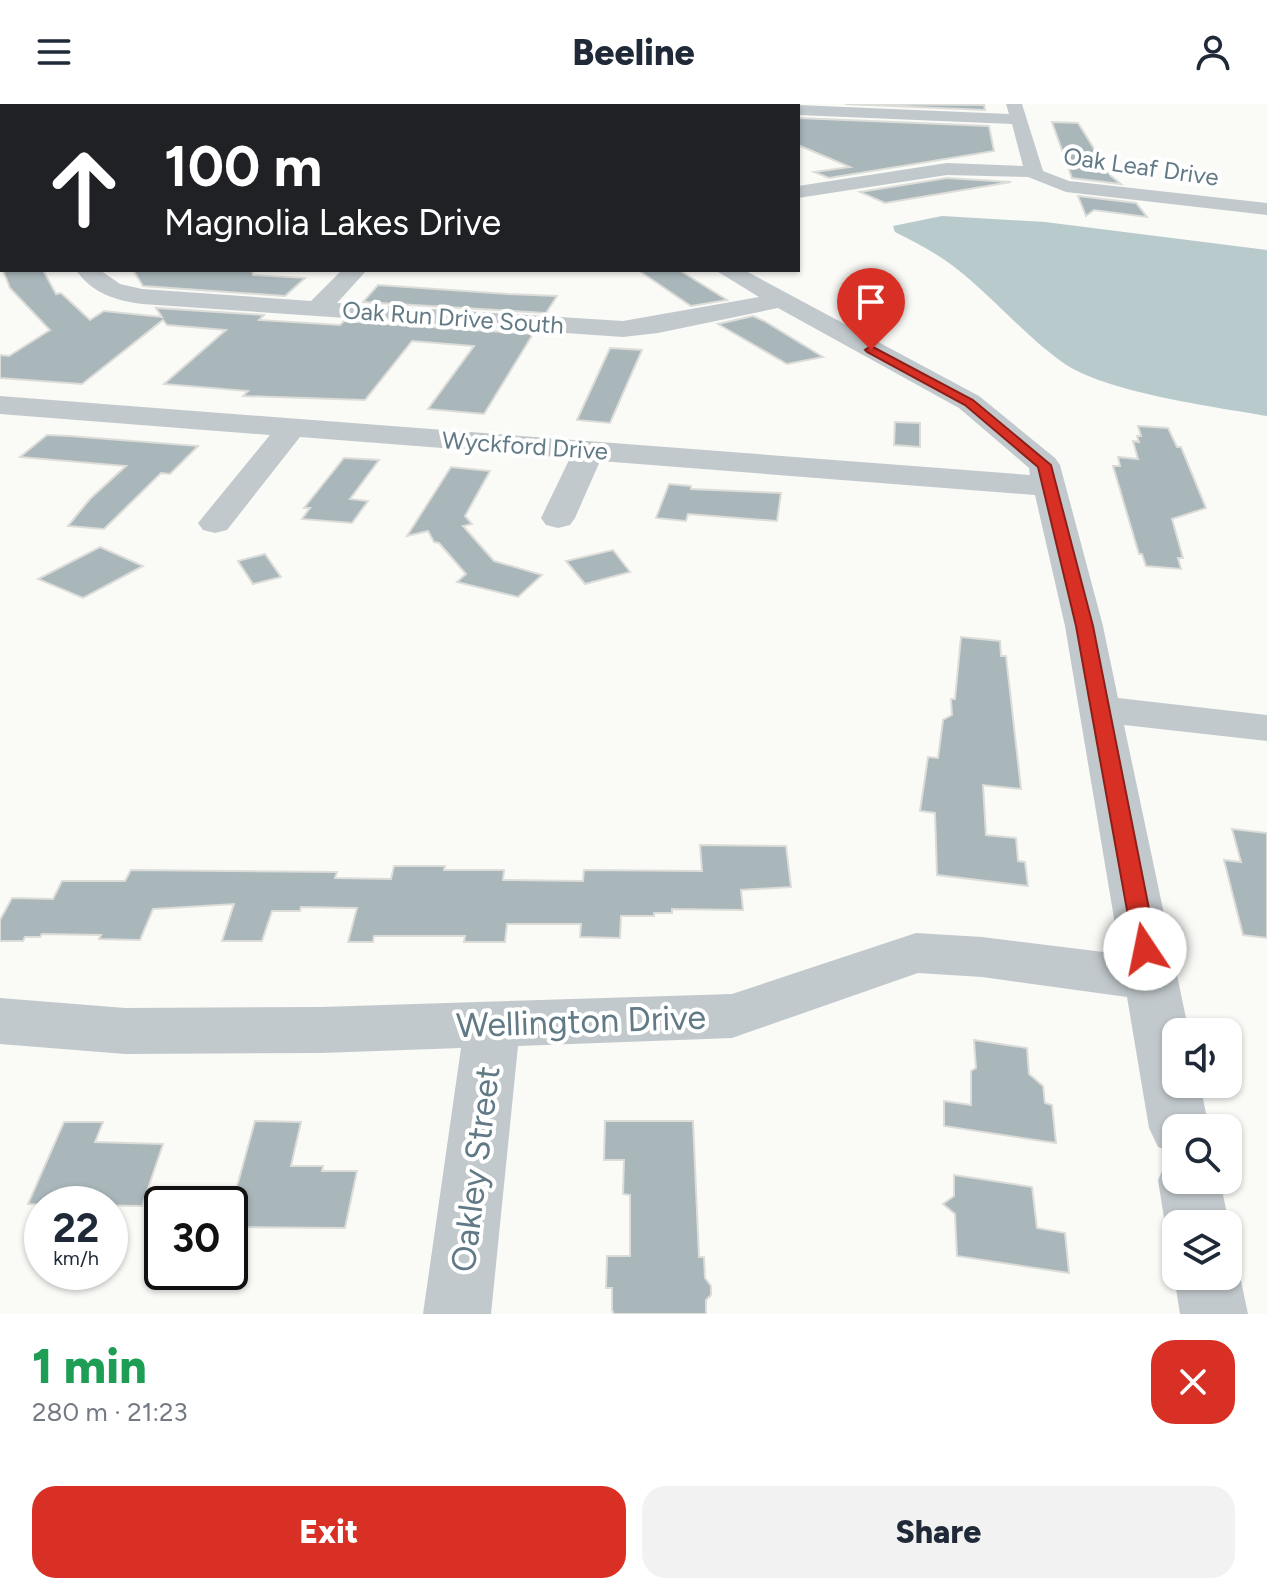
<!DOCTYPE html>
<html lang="en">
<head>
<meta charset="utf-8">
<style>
	:root { --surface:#fff; --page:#f2f2f3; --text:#1f2937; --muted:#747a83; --accent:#d93025 }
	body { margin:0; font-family:Figtree,sans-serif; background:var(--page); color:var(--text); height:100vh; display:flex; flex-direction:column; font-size:30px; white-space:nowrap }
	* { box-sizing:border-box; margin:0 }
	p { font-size:26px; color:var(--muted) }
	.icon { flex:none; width:44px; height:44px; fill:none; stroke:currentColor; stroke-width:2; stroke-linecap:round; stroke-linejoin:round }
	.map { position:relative; height:1210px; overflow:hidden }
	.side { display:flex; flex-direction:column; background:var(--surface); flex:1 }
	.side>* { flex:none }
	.guide { position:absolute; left:0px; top:0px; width:800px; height:168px; box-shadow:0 2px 6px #0004; background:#202124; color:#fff; overflow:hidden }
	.fabs { position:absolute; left:1162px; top:914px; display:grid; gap:16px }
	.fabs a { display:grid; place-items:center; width:80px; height:80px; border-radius:16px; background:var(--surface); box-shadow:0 2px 6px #0004; font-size:40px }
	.speed { position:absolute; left:24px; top:1082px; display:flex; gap:16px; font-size:40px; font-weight:700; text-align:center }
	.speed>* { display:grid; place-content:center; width:104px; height:104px; border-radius:50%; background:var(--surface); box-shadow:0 2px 6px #0004; line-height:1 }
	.speed small { font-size:20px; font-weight:400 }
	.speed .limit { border:4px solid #111; border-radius:12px; background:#fff; color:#111 }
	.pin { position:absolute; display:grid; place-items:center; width:68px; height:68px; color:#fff; margin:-82px -34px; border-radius:50% 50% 50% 0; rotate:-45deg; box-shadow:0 0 8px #0007 }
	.pin .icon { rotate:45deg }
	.me { position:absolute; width:88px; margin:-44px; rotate:349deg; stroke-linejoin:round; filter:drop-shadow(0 0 6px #0008) }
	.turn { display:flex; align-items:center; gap:28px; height:168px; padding:0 32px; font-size:36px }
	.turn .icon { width:104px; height:104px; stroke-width:2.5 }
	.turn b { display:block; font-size:56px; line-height:68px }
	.round { display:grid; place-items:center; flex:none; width:84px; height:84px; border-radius:24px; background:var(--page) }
	.overview { display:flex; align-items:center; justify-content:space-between; height:136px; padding:0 32px }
	h1 { font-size:48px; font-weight:800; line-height:60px; color:#1e9e55 }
	.button { display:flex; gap:16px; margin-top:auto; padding:16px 32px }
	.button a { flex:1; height:92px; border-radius:24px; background:var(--accent); color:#fff; font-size:32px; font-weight:800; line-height:92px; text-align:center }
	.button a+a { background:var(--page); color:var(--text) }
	header { display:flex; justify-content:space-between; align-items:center; height:104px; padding:0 32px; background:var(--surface); font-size:36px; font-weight:800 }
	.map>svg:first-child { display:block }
	.water { fill:#b9cacc }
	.building { fill:#a9b6ba; stroke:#dcdcd9; stroke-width:2 }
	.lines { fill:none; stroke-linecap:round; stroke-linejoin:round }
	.minor { fill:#c2c9cc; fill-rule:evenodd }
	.route { fill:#d93025; stroke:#8d1f18; stroke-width:2 }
	.labels { text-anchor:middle; stroke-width:8; stroke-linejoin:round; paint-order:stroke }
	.far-street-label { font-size:24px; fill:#627a85; stroke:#fff }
	.near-street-label { font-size:34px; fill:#627a85; stroke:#fff }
</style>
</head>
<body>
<header><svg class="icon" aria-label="menu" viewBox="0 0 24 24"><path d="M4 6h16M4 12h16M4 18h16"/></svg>Beeline<svg class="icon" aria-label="person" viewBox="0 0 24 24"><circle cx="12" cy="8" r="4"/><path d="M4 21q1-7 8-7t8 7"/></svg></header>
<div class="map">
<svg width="1267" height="1210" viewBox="0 0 1267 1210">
	<rect width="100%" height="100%" fill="#fafaf7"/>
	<path class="water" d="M942 112 1045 118 1267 146V312C1215 303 1103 288 1062 258 1024 231 994 194 957 165 938 150 917 139 895 128L893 122Z"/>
	<g class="building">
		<polygon points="845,0 984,1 985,6"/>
		<polygon points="798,14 989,22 994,47 829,74 814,68 850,63 798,41"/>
		<polygon points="1052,18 1078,19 1111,72 1121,80 1072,74"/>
		<polygon points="947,74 1011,78 885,99 860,88"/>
		<polygon points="1078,92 1136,99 1147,113 1094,106 1086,112"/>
		<polygon points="3,166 43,166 56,190 61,189 90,216 104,207 162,213 156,204 264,211 259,216 340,221 344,217 533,230 484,310 428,305 474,242 412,237 365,296 243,292 248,287 164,280 226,226 167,221 163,216 82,280 0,274 0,251 9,252 50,226 10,184"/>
		<polygon points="133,166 252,166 253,171 305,174 285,192 143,182"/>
		<polygon points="638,166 679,166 727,196 691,202"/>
		<polygon points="378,181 508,190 557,192 546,209 363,198"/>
		<polygon points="753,212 764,217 823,253 787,260 718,220"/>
		<polygon points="610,244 642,246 610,319 577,316"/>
		<polygon points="895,318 920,319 920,343 894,341"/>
		<polygon points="1138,322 1168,324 1177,343 1181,343 1206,404 1172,415 1183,454 1178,454 1181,465 1146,462 1142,450 1139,450 1113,362 1120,362 1118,353 1138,355 1133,337 1139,338 1137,332 1141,332"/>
		<polygon points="47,331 69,332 198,342 170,370 161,369 104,425 68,422 90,395 126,362 20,353"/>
		<polygon points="344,354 379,356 350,395 368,397 352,419 302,415 310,404 304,404"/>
		<polygon points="451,363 490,367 465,412 472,420 463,422 494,457 542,471 518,493 457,478 466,470 439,439 434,438 428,427 407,432"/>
		<polygon points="669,380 691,382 691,385 781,389 777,417 688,410 686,417 656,414"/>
		<polygon points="100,443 143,462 83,494 38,475"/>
		<polygon points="613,446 630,468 585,480 566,457"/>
		<polygon points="265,450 281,473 253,480 238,457"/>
		<polygon points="961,533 1000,537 1001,552 1006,552 1021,685 983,681 986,731 1016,734 1018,757 1025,758 1028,782 937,771 935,709 920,707 928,653 938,654 943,616 952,611 951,595 955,595"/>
		<polygon points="1232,725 1267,729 1267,834 1243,831 1224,756 1241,758"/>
		<polygon points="700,741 786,742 791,783 741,786 743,806 672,805 672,809 654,809 654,812 621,812 620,834 580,833 581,820 507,820 505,838 464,838 465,832 374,832 373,838 348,838 357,804 301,803 300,807 272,807 262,837 222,837 234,800 153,805 140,836 99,835 101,831 42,830 40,833 25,833 23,837 0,837 0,816 12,794 53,795 62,777 125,777 131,766 337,768 335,774 391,775 394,762 445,762 444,766 504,766 503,776 583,777 584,766 702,767"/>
		<polygon points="974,936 1027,944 1029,970 1043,982 1045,999 1052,1001 1056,1039 944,1022 944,997 971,1001 971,967 976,964"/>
		<polygon points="255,1017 301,1018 291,1062 323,1062 322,1067 357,1067 345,1124 230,1123 230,1108"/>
		<polygon points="605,1017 693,1017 699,1153 704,1153 705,1174 711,1182 711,1191 706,1196 706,1210 614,1210 612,1206 612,1184 606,1184 607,1152 630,1152 630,1091 623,1090 624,1056 604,1056"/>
		<polygon points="64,1018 103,1018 95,1038 163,1040 142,1102 28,1100"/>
		<polygon points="954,1071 1032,1083 1037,1124 1065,1129 1069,1169 957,1152 955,1110 943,1100 954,1092"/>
	</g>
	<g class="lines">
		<g class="minor">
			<polygon points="0,0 26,0 27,1 2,2 0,7"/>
			<polygon points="247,0 281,0 246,2"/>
			<polygon points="424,0 443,0 444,2 425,2"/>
			<polygon points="644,0 707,0 708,2 645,2"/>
			<polygon points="1006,0 1022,0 1043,67 1069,77 1267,99 1267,111 1066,88 1028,73 947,71 798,94 798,82 947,59 1023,62 1012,20 798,11 798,2 795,2 798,1 1009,10"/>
			<path d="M76 166H100L120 180 142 185 311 197 342 166H367L337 199 623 217 759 193 715 166H744L979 292 1055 354 1060 361 1103 522 1118 594 1267 611V637L1124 621 1189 928H1176V980H1200L1209 1024H1176V1049L1158 1043 1149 1024 1127 893 982 873 918 869 732 934 518 942 491 1210H423L461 944 321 949 125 950 0 940V894L125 904 321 903 732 890 916 829 982 833 1120 850 1065 522 1035 391 600 357 575 414 570 421 558 424 546 421 541 414 570 354 300 333 227 426 215 429 203 426 198 419 270 331 0 310V292L1030 371 1029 364 959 304 778 204 658 229 623 233 142 200C115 196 93 190 76 166Z"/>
			<polygon points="1176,1052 1176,1076 1220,1076 1229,1120 1228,1122 1228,1120 1176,1120 1176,1142 1165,1120 1158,1076 1167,1056"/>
			<polygon points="1228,1148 1240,1172 1248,1210 1180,1210 1174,1172 1176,1167 1176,1172 1228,1172"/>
		</g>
	</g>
	<polygon class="route" points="871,242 973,296 1051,361 1093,522 1157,845 1153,852 1145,854 1137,852 1134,845 1076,522 1038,363 965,301 867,248 865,246"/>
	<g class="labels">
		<g class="far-street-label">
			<text transform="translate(1141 63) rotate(8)" y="8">Oak Leaf Drive</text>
			<text transform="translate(453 214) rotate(4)" y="8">Oak Run Drive South</text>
			<text transform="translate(525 342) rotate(4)" y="8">Wyckford Drive</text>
		</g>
		<g class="near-street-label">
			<text transform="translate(581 917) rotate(-2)" y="12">Wellington Drive</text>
			<text transform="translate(475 1065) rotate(-83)" y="12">Oakley Street</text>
		</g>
	</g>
</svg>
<div class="fabs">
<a><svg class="icon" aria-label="sound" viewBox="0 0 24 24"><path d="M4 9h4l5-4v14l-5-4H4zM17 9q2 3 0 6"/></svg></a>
<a><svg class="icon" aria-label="search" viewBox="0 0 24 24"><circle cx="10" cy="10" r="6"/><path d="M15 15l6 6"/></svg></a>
<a><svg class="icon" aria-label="layers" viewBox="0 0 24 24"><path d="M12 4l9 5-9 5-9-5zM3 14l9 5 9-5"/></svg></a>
</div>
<div class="speed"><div>22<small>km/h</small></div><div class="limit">30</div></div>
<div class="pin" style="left:871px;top:246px;background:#d93025"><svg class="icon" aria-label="arrive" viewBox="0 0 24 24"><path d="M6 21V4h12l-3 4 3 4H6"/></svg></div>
<svg class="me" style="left:1145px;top:845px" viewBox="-20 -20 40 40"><circle r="19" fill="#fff"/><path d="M0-13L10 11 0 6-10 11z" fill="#d93025"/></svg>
<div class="guide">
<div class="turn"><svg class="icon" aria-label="ahead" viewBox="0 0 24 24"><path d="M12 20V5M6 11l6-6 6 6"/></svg><div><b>100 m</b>Magnolia Lakes Drive</div></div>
</div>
</div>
<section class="side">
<div class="overview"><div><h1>1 min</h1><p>280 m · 21:23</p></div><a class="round" style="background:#d93025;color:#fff"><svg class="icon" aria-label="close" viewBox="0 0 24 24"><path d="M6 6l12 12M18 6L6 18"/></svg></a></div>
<div class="button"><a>Exit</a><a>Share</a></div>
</section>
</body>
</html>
